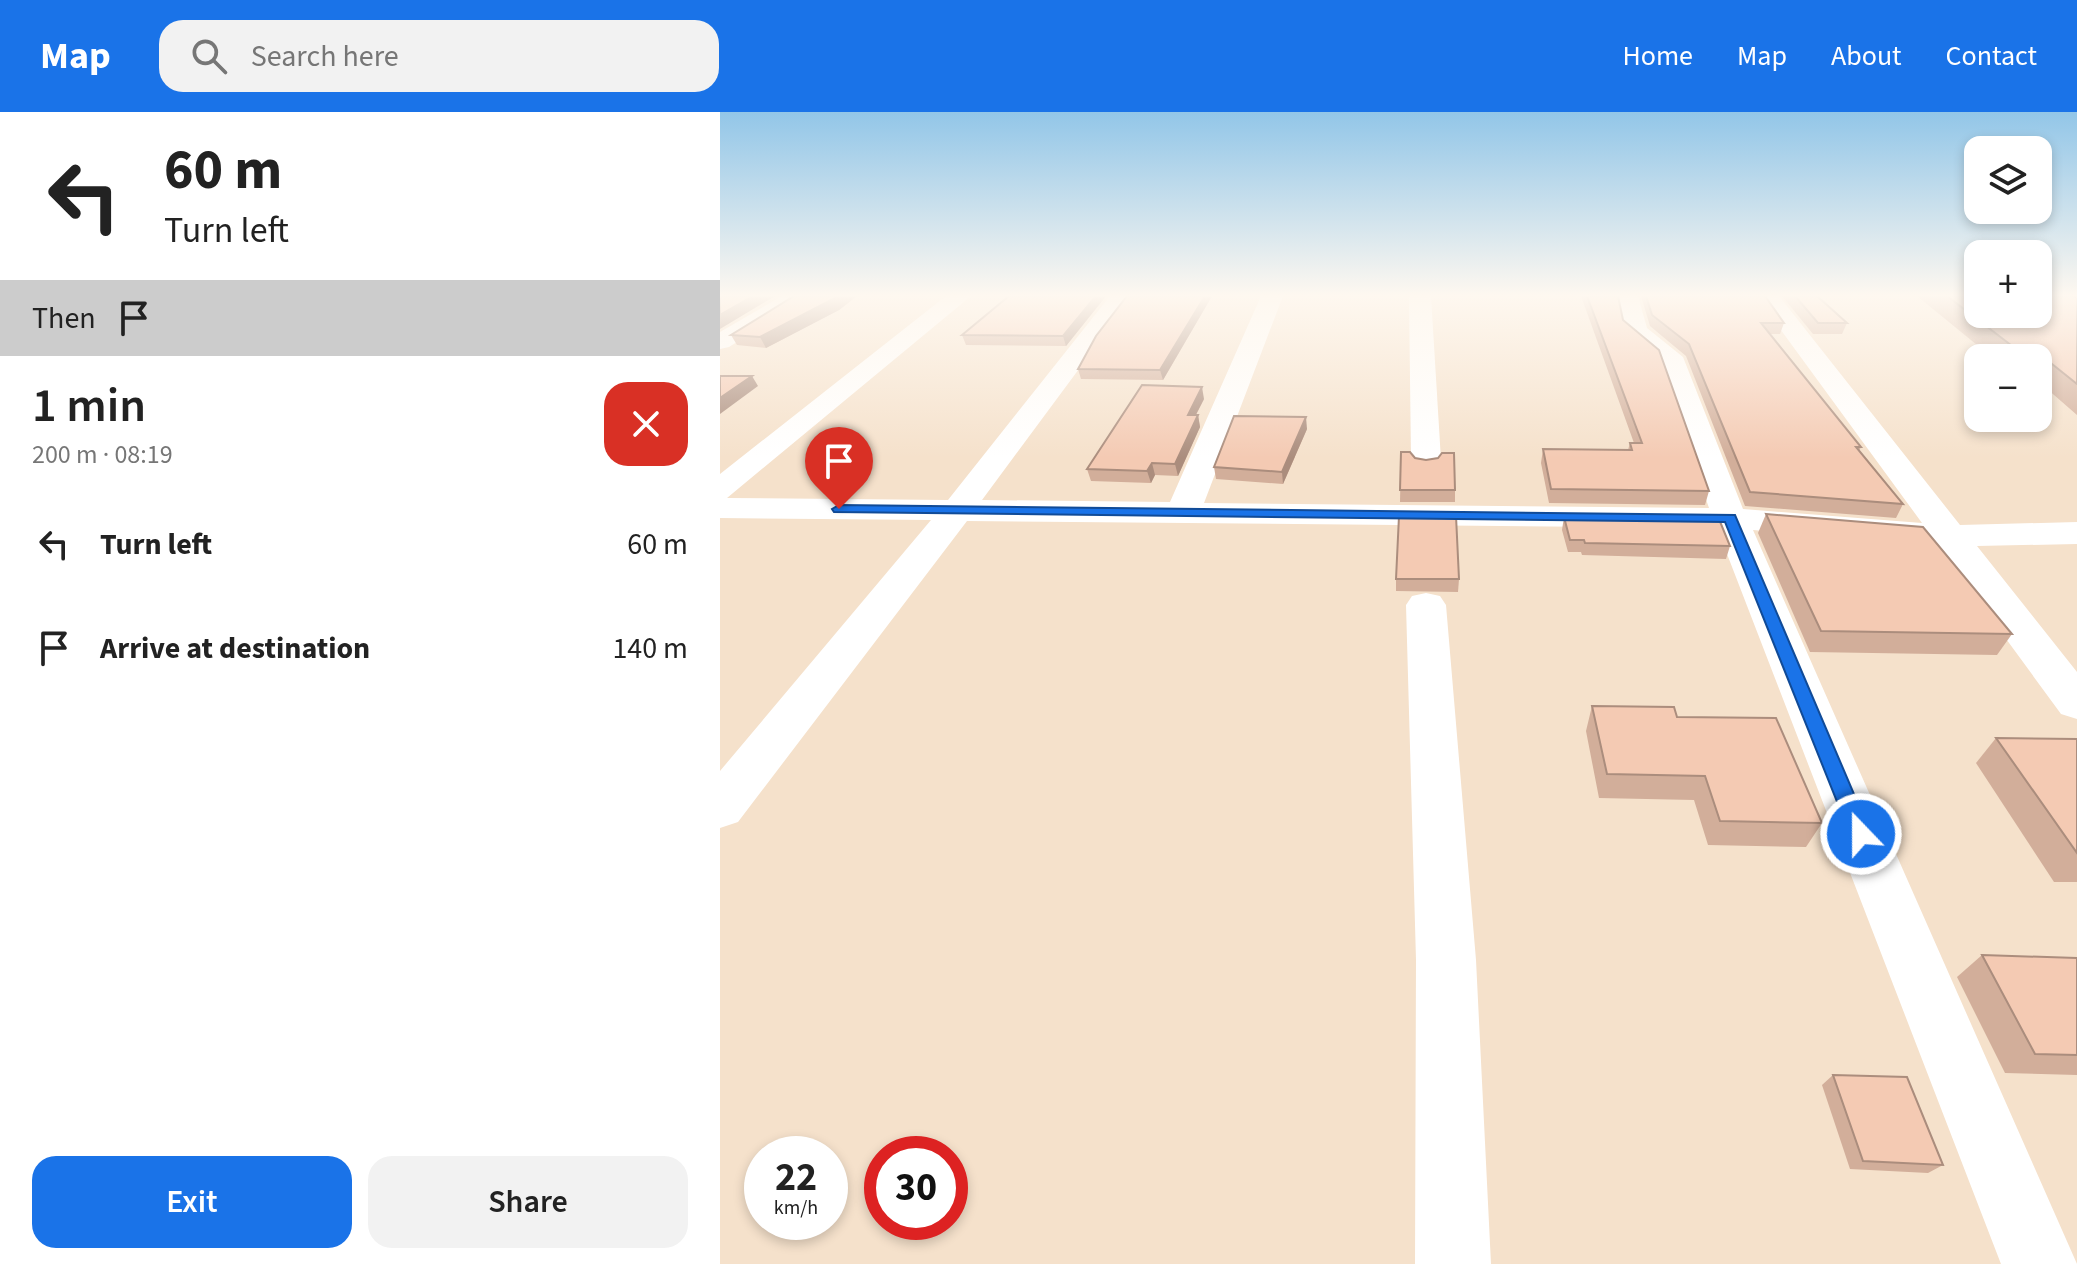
<!DOCTYPE html>
<html lang="en">
<head>
<meta charset="utf-8">
<style>
	:root { --surface:#fff; --page:#f2f2f2; --text:#222; --muted:#767676; --accent:#1a73e8 }
	body { margin:0; font-family:"Source Sans 3",sans-serif; background:var(--page); color:var(--text); height:100vh; display:flex; flex-direction:column; font-size:30px; white-space:nowrap }
	* { box-sizing:border-box; margin:0 }
	p { font-size:26px; color:var(--muted) }
	.icon { flex:none; width:44px; height:44px; fill:none; stroke:currentColor; stroke-width:2; stroke-linecap:round; stroke-linejoin:round }
	.map { position:relative; flex:1; overflow:hidden }
	.sheet { display:flex; flex-direction:column; background:var(--surface); width:720px }
	.sheet>* { flex:none }
	.banner { background:#fff; color:var(--text); overflow:hidden }
	.tools { position:absolute; left:1244px; top:24px; display:grid; gap:16px }
	.tools a { display:grid; place-items:center; width:88px; height:88px; border-radius:16px; background:var(--surface); box-shadow:0 4px 12px #0003; font-size:40px }
	.speed { position:absolute; left:24px; top:1024px; display:flex; gap:16px; font-size:40px; font-weight:700; text-align:center }
	.speed>* { display:grid; place-content:center; width:104px; height:104px; border-radius:50%; background:var(--surface); box-shadow:0 4px 12px #0003; line-height:1 }
	.speed small { font-size:20px; font-weight:400 }
	.speed .limit { border:12px solid #d22; background:#fff; color:#111 }
	.pin { position:absolute; display:grid; place-items:center; width:68px; height:68px; color:#fff; margin:-82px -34px; border-radius:50% 50% 50% 0; rotate:-45deg; box-shadow:0 0 8px #0007 }
	.pin .icon { rotate:45deg }
	.me { position:absolute; width:88px; margin:-44px; rotate:338deg; stroke-linejoin:round; filter:drop-shadow(0 0 6px #0008) }
	.turn { display:flex; align-items:center; gap:28px; height:168px; padding:0 32px; font-size:36px }
	.turn .icon { width:104px; height:104px; stroke-width:2.5 }
	.turn b { display:block; font-size:56px; line-height:68px }
	.then { display:flex; align-items:center; height:76px; padding:0 32px; background:#0003; gap:16px; font-size:30px }
	.round { display:grid; place-items:center; flex:none; width:84px; height:84px; border-radius:24px; background:var(--page) }
	.summary { display:flex; align-items:center; justify-content:space-between; height:136px; padding:0 32px }
	h1 { font-size:48px; font-weight:600; line-height:60px }
	.action { display:flex; gap:16px; margin-top:auto; padding:16px 32px }
	.action a { flex:1; height:92px; border-radius:24px; background:var(--accent); color:#fff; font-size:32px; font-weight:600; line-height:92px; text-align:center }
	.action a+a { background:var(--page); color:var(--text) }
	ul { padding:0; list-style:none }
	li { display:flex; align-items:center; gap:24px; height:104px; padding:0 32px }
	li div { flex:1 }
	li b { display:block; font-size:30px }
	li em { font-style:normal }
	header { display:flex; align-items:center; gap:48px; box-sizing:border-box; height:112px; padding:0 40px; background:var(--accent); color:#fff }
	header strong { font-size:38px }
	nav { display:flex; gap:44px; margin-inline-start:auto; font-size:28px }
	.search { width:560px; height:72px; background:var(--page); display:flex; align-items:center; gap:20px; box-sizing:border-box; padding:0 28px; border-radius:24px; color:var(--muted); font-size:30px }
	main { display:flex; flex:1; min-height:0 }
	.map>svg:first-child { display:block }
	.residential { fill:#f5e1cb; fill-rule:evenodd }
	.lines { fill:none; stroke-linecap:round; stroke-linejoin:round }
	.minor { fill:#fff; fill-rule:evenodd }
	.wall { fill:#d2ae9a }
	.shaded-wall { fill:#ab8d7d }
	.building { fill:#f4cab3; stroke:#ab8d7d; stroke-width:2 }
	.route { fill:#1a73e8; stroke:#114b97; stroke-width:2 }
</style>
</head>
<body>
<header>
<strong>Map</strong>
<div class="search"><svg class="icon" aria-label="search" viewBox="0 0 24 24"><circle cx="10" cy="10" r="6"/><path d="M15 15l6 6"/></svg>Search here</div>
<nav><a>Home</a><a>Map</a><a>About</a><a>Contact</a></nav>
</header>
<main>
<section class="sheet">
<div class="banner">
<div class="turn"><svg class="icon" aria-label="left" viewBox="0 0 24 24"><path d="M17 20v-9H6M10 6l-5 5 5 5"/></svg><div><b>60 m</b>Turn left</div></div>
<div class="then">Then<svg class="icon" aria-label="arrive" viewBox="0 0 24 24"><path d="M6 21V4h12l-3 4 3 4H6"/></svg></div>
</div>
<div class="summary"><div><h1>1 min</h1><p>200 m · 08:19</p></div><a class="round" style="background:#d93025;color:#fff"><svg class="icon" aria-label="close" viewBox="0 0 24 24"><path d="M6 6l12 12M18 6L6 18"/></svg></a></div>
<ul>
<li><svg class="icon" aria-label="left" viewBox="0 0 24 24"><path d="M17 20v-9H6M10 6l-5 5 5 5"/></svg><div><b>Turn left</b></div><em>60 m</em></li>
<li><svg class="icon" aria-label="arrive" viewBox="0 0 24 24"><path d="M6 21V4h12l-3 4 3 4H6"/></svg><div><b>Arrive at destination</b></div><em>140 m</em></li>
</ul>
<div class="action"><a>Exit</a><a>Share</a></div>
</section>
<div class="map">
<svg width="1357" height="1152" viewBox="0 0 1357 1152">
	<rect width="100%" height="100%" fill="#fdefdd"/>
	<path class="residential" d="M0 184H1258V202H1318V184H1357V1152H0ZM1258 246H1318V306H1258ZM42 1042H110V1110H42ZM162 1042H230V1110H162Z"/>
	<g class="lines">
		<g class="minor">
			<polygon points="62,184 89,184 9,235 0,237 0,220"/>
			<polygon points="226,184 251,184 7,386 228,388 390,184 413,184 262,388 450,390 541,184 563,184 484,391 989,396 939,248 904,219 896,184 918,184 927,216 963,245 1023,397 1202,411 1036,184 1059,184 1240,413 1357,410 1357,432 1257,434 1357,560 1357,607 1341,602 1218,434 1033,418 1357,1152 1281,1152 997,416 247,409 18,710 0,716 0,659 211,408 0,406 0,362"/>
			<polygon points="689,184 711,184 721,348 717,355 706,357 695,355 691,348"/>
			<polygon points="706,481 720,484 726,493 756,848 771,1152 695,1152 696,848 686,493 692,484"/>
		</g>
	</g>
	<g class="wall">
		<polygon points="74,184 137,184 119,198 46,236 17,233 11,223"/>
		<polygon points="386,184 346,234 246,233 242,223"/>
		<polygon points="407,184 492,184 443,268 361,267 358,257"/>
		<polygon points="861,184 898,184 903,208 989,379 985,393 829,391 821,351 823,337 908,338 910,331 914,331"/>
		<polygon points="921,184 1045,184 1064,211 1060,222 1050,222 1141,335 1139,339 1183,392 1176,406 1025,394 966,244 930,214"/>
		<polygon points="1062,184 1097,184 1127,211 1122,222 1093,222"/>
		<polygon points="1197,184 1357,186 1357,303 1318,269 1318,246 1273,246"/>
		<polygon points="484,287 476,303 478,303 480,315 458,364 435,363 431,371 371,369 367,357"/>
		<polygon points="587,317 563,372 496,367 494,355"/>
		<polygon points="681,340 695,346 735,378 735,390 680,390"/>
		<polygon points="1046,402 1292,522 1277,543 1090,540 1038,421"/>
		<polygon points="844,405 1010,434 1006,447 862,443 861,440 848,440 842,418"/>
		<polygon points="676,467 739,467 738,480 676,479"/>
		<polygon points="872,594 957,605 1102,711 1086,735 988,733 974,688 879,686 866,619"/>
		<polygon points="1276,626 1357,627 1357,770 1334,770 1256,651"/>
		<polygon points="1262,843 1357,846 1357,963 1285,961 1237,865"/>
		<polygon points="1113,963 1223,1053 1208,1061 1130,1057 1102,973"/>
	</g>
	<g class="shaded-wall">
		<polygon points="33,184 55,184 0,217 0,203"/>
		<polygon points="119,184 137,184 119,198 46,236 40,225"/>
		<polygon points="376,184 386,184 346,234 343,224"/>
		<polygon points="485,184 492,184 443,268 440,258"/>
		<polygon points="32,264 38,274 0,302 0,286"/>
		<polygon points="482,275 484,287 470,314 468,303"/>
		<polygon points="478,303 480,315 458,364 455,352"/>
		<polygon points="586,305 587,317 563,372 562,360"/>
		<polygon points="432,351 435,363 431,371 427,359"/>
	</g>
	<g class="building">
		<polygon points="0,184 33,184 0,203"/>
		<polygon points="74,184 119,184 40,225 11,223"/>
		<polygon points="289,184 376,184 343,224 242,223"/>
		<polygon points="407,184 485,184 440,258 358,257 376,224"/>
		<polygon points="867,184 898,184 903,208 939,238 989,379 831,377 823,337 912,338 910,331 922,331"/>
		<polygon points="926,184 1045,184 1064,211 1041,211 1141,335 1136,335 1183,392 1030,380 969,232 932,203"/>
		<polygon points="1075,184 1097,184 1127,211 1098,211"/>
		<polygon points="1227,184 1258,184 1258,202 1318,202 1318,184 1354,184 1357,186 1357,272 1317,240 1300,240"/>
		<polygon points="0,264 32,264 0,286"/>
		<polygon points="422,273 482,275 468,303 478,303 455,352 432,351 427,359 367,357"/>
		<polygon points="514,304 586,305 562,360 494,355"/>
		<polygon points="681,340 690,340 695,346 706,348 718,346 722,341 734,341 735,378 680,378"/>
		<polygon points="1046,402 1203,415 1292,522 1101,519"/>
		<polygon points="679,404 736,404 739,467 676,467"/>
		<polygon points="844,405 999,407 1010,434 865,431 864,428 850,428"/>
		<polygon points="872,594 954,595 957,605 1056,606 1102,711 1000,709 985,664 887,662"/>
		<polygon points="1276,626 1357,627 1357,741"/>
		<polygon points="1262,843 1357,846 1357,943 1315,942"/>
		<polygon points="1113,963 1187,965 1223,1053 1143,1049"/>
	</g>
	<linearGradient id="sky" x2="0" y2="1"><stop stop-color="#92c6e8"/><stop offset="0.53" stop-color="#fef8f0"/><stop offset="1" stop-color="#fef8f0" stop-opacity="0"/></linearGradient>
	<rect width="1357" height="346" fill="url(#sky)"/>
	<polygon class="route" points="119,393 1015,403 1151,722 1148,728 1141,731 1133,728 1130,722 1005,410 114,400 112,397"/>
</svg>
<div class="tools">
<a><svg class="icon" aria-label="layers" viewBox="0 0 24 24"><path d="M12 4l9 5-9 5-9-5zM3 14l9 5 9-5"/></svg></a>
<a>+</a>
<a>−</a>
</div>
<div class="speed"><div>22<small>km/h</small></div><div class="limit">30</div></div>
<div class="pin" style="left:119px;top:397px;background:#d93025"><svg class="icon" aria-label="arrive" viewBox="0 0 24 24"><path d="M6 21V4h12l-3 4 3 4H6"/></svg></div>
<svg class="me" style="left:1141px;top:722px" viewBox="-20 -20 40 40"><circle r="17" fill="#1a73e8" stroke="#fff" stroke-width="3"/><path d="M0-11L8 9 0 5-8 9z" fill="#fff"/></svg>
</div>
</main>
</body>
</html>
